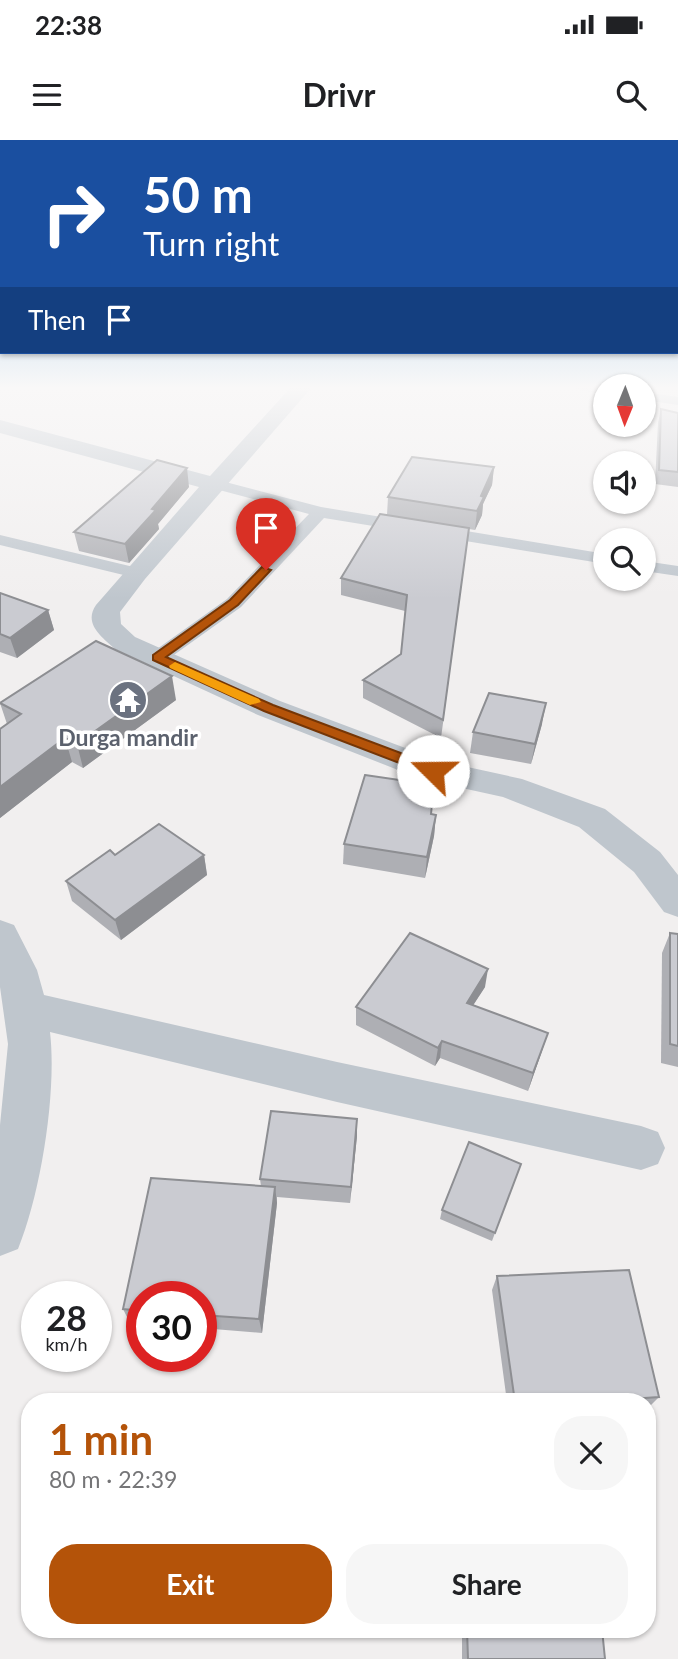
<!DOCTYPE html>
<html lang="en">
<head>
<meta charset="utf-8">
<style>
	:root { --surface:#fff; --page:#f6f6f6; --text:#202124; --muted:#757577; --accent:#b45309 }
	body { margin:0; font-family:Lato,sans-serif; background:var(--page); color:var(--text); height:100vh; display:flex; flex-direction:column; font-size:26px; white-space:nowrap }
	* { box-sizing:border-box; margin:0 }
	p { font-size:23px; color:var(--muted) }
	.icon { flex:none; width:38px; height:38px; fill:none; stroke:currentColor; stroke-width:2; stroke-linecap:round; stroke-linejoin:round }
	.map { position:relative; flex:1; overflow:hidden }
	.panel { position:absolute; left:21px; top:1253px; width:635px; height:245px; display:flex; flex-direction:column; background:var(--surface); border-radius:28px; box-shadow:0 2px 5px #0004 }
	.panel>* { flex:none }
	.guide { position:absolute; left:0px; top:0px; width:679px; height:214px; box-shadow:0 2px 5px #0004; background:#1a4fa0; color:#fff; overflow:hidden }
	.needle { width:46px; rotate:181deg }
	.buttons { position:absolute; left:593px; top:234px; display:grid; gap:14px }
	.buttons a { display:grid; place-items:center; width:63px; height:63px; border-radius:50%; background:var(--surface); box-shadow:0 2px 5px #0004; font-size:35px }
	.speed { position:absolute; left:21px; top:1141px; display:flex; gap:14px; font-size:35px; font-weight:700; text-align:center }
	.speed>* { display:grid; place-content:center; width:91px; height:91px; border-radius:50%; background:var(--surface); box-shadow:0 2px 5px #0004; line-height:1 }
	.speed small { font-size:18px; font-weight:400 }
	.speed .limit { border:10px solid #d22; background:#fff; color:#111 }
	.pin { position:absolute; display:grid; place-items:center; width:60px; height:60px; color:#fff; margin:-72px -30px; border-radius:50% 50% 50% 0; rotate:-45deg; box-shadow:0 0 7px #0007 }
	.pin .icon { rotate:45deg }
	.me { position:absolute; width:77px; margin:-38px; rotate:292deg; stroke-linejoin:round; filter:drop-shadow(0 0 5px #0008) }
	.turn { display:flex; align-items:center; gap:24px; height:147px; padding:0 28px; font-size:32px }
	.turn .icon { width:91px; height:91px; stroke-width:2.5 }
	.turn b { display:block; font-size:49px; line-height:60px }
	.then { display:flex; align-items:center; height:66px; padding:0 28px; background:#0003; gap:14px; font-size:26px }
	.round { display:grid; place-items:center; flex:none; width:74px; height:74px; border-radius:28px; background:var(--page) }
	.summary { display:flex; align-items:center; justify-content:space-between; height:119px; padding:0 28px }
	h1 { font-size:42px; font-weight:700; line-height:52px; color:var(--accent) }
	.button { display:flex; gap:14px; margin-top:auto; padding:14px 28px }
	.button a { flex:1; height:80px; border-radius:28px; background:var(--accent); color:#fff; font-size:28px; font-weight:700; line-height:80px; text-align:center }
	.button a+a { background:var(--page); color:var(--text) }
	.status { display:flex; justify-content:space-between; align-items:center; height:49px; padding:0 35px; background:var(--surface); direction:ltr }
	.status svg { height:19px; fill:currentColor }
	header { display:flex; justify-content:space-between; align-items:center; height:91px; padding:0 28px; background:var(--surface); font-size:32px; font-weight:700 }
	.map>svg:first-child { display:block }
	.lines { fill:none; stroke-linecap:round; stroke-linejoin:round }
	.service { fill:#bfc6cd; fill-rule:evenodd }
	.minor { fill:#bfc6cd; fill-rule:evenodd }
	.wall { fill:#aeafb4 }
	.shaded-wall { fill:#8d8e92 }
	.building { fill:#cacbd1; stroke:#8d8e92; stroke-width:2 }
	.route { fill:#b45309; stroke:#753606; stroke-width:2 }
	.slow { fill:#f59e0b }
	.labels { text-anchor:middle; stroke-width:7; stroke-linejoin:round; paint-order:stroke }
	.worship-label { font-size:23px; font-weight:bold; fill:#5b616d; stroke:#fff }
</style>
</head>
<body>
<div class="status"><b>22:38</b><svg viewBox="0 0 49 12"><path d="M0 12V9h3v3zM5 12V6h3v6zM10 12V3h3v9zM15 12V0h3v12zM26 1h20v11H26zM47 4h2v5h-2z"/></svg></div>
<header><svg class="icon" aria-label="menu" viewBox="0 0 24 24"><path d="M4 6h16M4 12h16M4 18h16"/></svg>Drivr<svg class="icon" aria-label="search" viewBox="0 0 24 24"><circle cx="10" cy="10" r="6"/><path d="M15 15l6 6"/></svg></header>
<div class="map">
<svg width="678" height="1519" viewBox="0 0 678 1519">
	<rect width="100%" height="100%" fill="#f1efef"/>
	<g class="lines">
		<g class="service">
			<polygon points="574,246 606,247 606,255 576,249"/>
			<polygon points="644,252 678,257 678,265 644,260"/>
			<polygon points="214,339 321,367 606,414 606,424 324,378 241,467 164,522 150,522 147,518 150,514 227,459 309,374 208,347 206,344"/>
			<polygon points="0,395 142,429 145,433 136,438 0,405"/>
			<polygon points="644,421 678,426 678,436 644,431"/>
		</g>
		<g class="minor">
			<path d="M292 246H313L145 439 120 472 121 484 135 497 280 561 440 621 522 639 605 669 660 712 678 735V777L664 772 634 732 579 687 503 657 421 639 258 575 115 509C102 497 83 484 96 465L199 347 0 293V280L210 336Z"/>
			<path d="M0 780 14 785 37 830 44 855 337 922 641 986 658 992 665 1008 658 1024 641 1030 337 962 50 892C57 952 41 1053 18 1109L0 1116V985L8 904 0 847Z"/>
		</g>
	</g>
	<g class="wall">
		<polygon points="661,269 678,273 678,347 655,344 658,283"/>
		<polygon points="494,327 492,345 483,364 482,375 475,390 469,389 441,598 363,558 363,540 401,514 405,471 341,455 341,438 387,375 388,357"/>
		<polygon points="189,347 158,384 159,389 129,423 79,411 74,392"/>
		<polygon points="0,453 48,470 54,490 17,518 0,512"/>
		<polygon points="176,560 83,628 72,622 0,678 0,589 7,584 0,563"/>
		<polygon points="542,584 531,624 470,613 473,592"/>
		<polygon points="431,674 436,675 434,696 425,738 343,724 344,704"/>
		<polygon points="115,715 204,715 207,735 121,800 72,761 66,741"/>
		<polygon points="670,793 678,794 678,927 661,923 662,813"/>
		<polygon points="485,847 473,865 548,893 528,951 440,918 435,926 356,885 356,867"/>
		<polygon points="357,996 350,1063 277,1057 277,1063 262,1193 201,1188 201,1157 142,1157 142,1184 130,1183 123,1169 261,1046 260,1039"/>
		<polygon points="521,1024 492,1101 440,1079 442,1070"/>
		<polygon points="497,1136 659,1257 648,1268 648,1262 507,1262 492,1150"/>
		<polygon points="462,1489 602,1489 605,1519 462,1519"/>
	</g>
	<g class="shaded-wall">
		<polygon points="494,327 492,345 483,364 482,375 475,390 477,371 481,356"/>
		<polygon points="187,328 189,347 158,384 159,389 129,423 125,404 152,369"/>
		<polygon points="48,470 54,490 17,518 10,498"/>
		<polygon points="172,536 176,560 83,628 77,604"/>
		<polygon points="546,563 542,584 531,624 535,604"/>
		<polygon points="65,598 72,622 0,678 0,647"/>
		<polygon points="436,675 434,696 425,738 427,717"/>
		<polygon points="204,715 207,735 121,800 115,780"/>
		<polygon points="488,829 485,847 463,881 467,863"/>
		<polygon points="548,893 542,911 528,951 533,933"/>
		<polygon points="442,901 440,918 435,926 438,908"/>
		<polygon points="357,979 357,996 350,1063 351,1047"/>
		<polygon points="275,1047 277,1063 262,1193 259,1179"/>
	</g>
	<g class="building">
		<polygon points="661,269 678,273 678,332 659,330"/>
		<polygon points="412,317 494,327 481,356 484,357 477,371 388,357"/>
		<polygon points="157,320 187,328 152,369 156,370 125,404 74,392"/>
		<polygon points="380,374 469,388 443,580 363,540 401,514 407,455 341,438"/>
		<polygon points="0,453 48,470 10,498 0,494"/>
		<polygon points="96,501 172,536 77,604 65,598 0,647 0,589 21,574 0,563"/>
		<polygon points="489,553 546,563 535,604 473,592"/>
		<polygon points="365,635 434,645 431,674 436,675 427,717 344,704"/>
		<polygon points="159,684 204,715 115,780 66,741 110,710 115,715"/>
		<polygon points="410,793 488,829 467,863 548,893 533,933 442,901 438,908 356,867"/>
		<polygon points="670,793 678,794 678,906 670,904"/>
		<polygon points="271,971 357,979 351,1047 260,1039"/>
		<polygon points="469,1002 521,1024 495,1093 442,1070"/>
		<polygon points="151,1038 275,1047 259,1179 201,1175 201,1157 142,1157 142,1171 123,1169"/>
		<polygon points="629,1130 659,1257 586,1262 515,1262 497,1136"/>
		<polygon points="467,1489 602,1489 605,1519 468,1519"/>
	</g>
	<linearGradient id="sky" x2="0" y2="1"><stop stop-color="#86bee6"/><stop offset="0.54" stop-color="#f9f8f8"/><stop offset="1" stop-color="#f9f8f8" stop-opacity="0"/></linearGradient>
	<rect width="678" height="459" fill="url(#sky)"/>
	<polygon class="route" points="262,427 271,430 238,465 166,517 273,565 438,627 438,634 428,634 264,571 153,520 153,515 230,460"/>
	<polygon class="slow" points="175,522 259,559 261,562 250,565 170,528 169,526"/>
	<defs>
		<symbol id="temple-disc" viewBox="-11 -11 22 22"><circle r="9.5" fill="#6b7280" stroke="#fff"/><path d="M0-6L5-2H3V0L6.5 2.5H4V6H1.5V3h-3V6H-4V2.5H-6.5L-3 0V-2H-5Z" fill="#fff"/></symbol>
	</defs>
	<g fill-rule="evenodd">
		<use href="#temple-disc" x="106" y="538" width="44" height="44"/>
	</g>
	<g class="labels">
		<g class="worship-label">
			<text x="128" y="606">Durga mandir</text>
		</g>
	</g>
</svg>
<div class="buttons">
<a><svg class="needle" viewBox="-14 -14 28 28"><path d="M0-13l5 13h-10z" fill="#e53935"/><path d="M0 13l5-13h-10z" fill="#757577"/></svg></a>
<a><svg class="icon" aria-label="sound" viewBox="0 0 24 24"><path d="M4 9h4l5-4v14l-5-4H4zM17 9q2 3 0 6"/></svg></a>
<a><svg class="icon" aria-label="search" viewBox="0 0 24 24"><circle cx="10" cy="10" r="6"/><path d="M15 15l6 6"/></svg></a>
</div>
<div class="speed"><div>28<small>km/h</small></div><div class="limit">30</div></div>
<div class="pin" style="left:266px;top:430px;background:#d93025"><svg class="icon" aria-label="arrive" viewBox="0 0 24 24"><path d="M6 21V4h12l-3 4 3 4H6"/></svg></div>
<svg class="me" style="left:433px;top:631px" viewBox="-20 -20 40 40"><circle r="19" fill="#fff"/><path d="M0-13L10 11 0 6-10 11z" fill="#b45309"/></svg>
<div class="guide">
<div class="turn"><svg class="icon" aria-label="right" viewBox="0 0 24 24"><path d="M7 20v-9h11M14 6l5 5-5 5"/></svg><div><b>50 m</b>Turn right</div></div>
<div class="then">Then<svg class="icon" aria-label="arrive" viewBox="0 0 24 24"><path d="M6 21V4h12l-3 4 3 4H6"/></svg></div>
</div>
<section class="panel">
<div class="summary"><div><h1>1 min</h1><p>80 m · 22:39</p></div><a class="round"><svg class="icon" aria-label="close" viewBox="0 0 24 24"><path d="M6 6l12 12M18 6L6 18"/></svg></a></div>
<div class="button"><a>Exit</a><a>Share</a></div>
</section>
</div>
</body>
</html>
